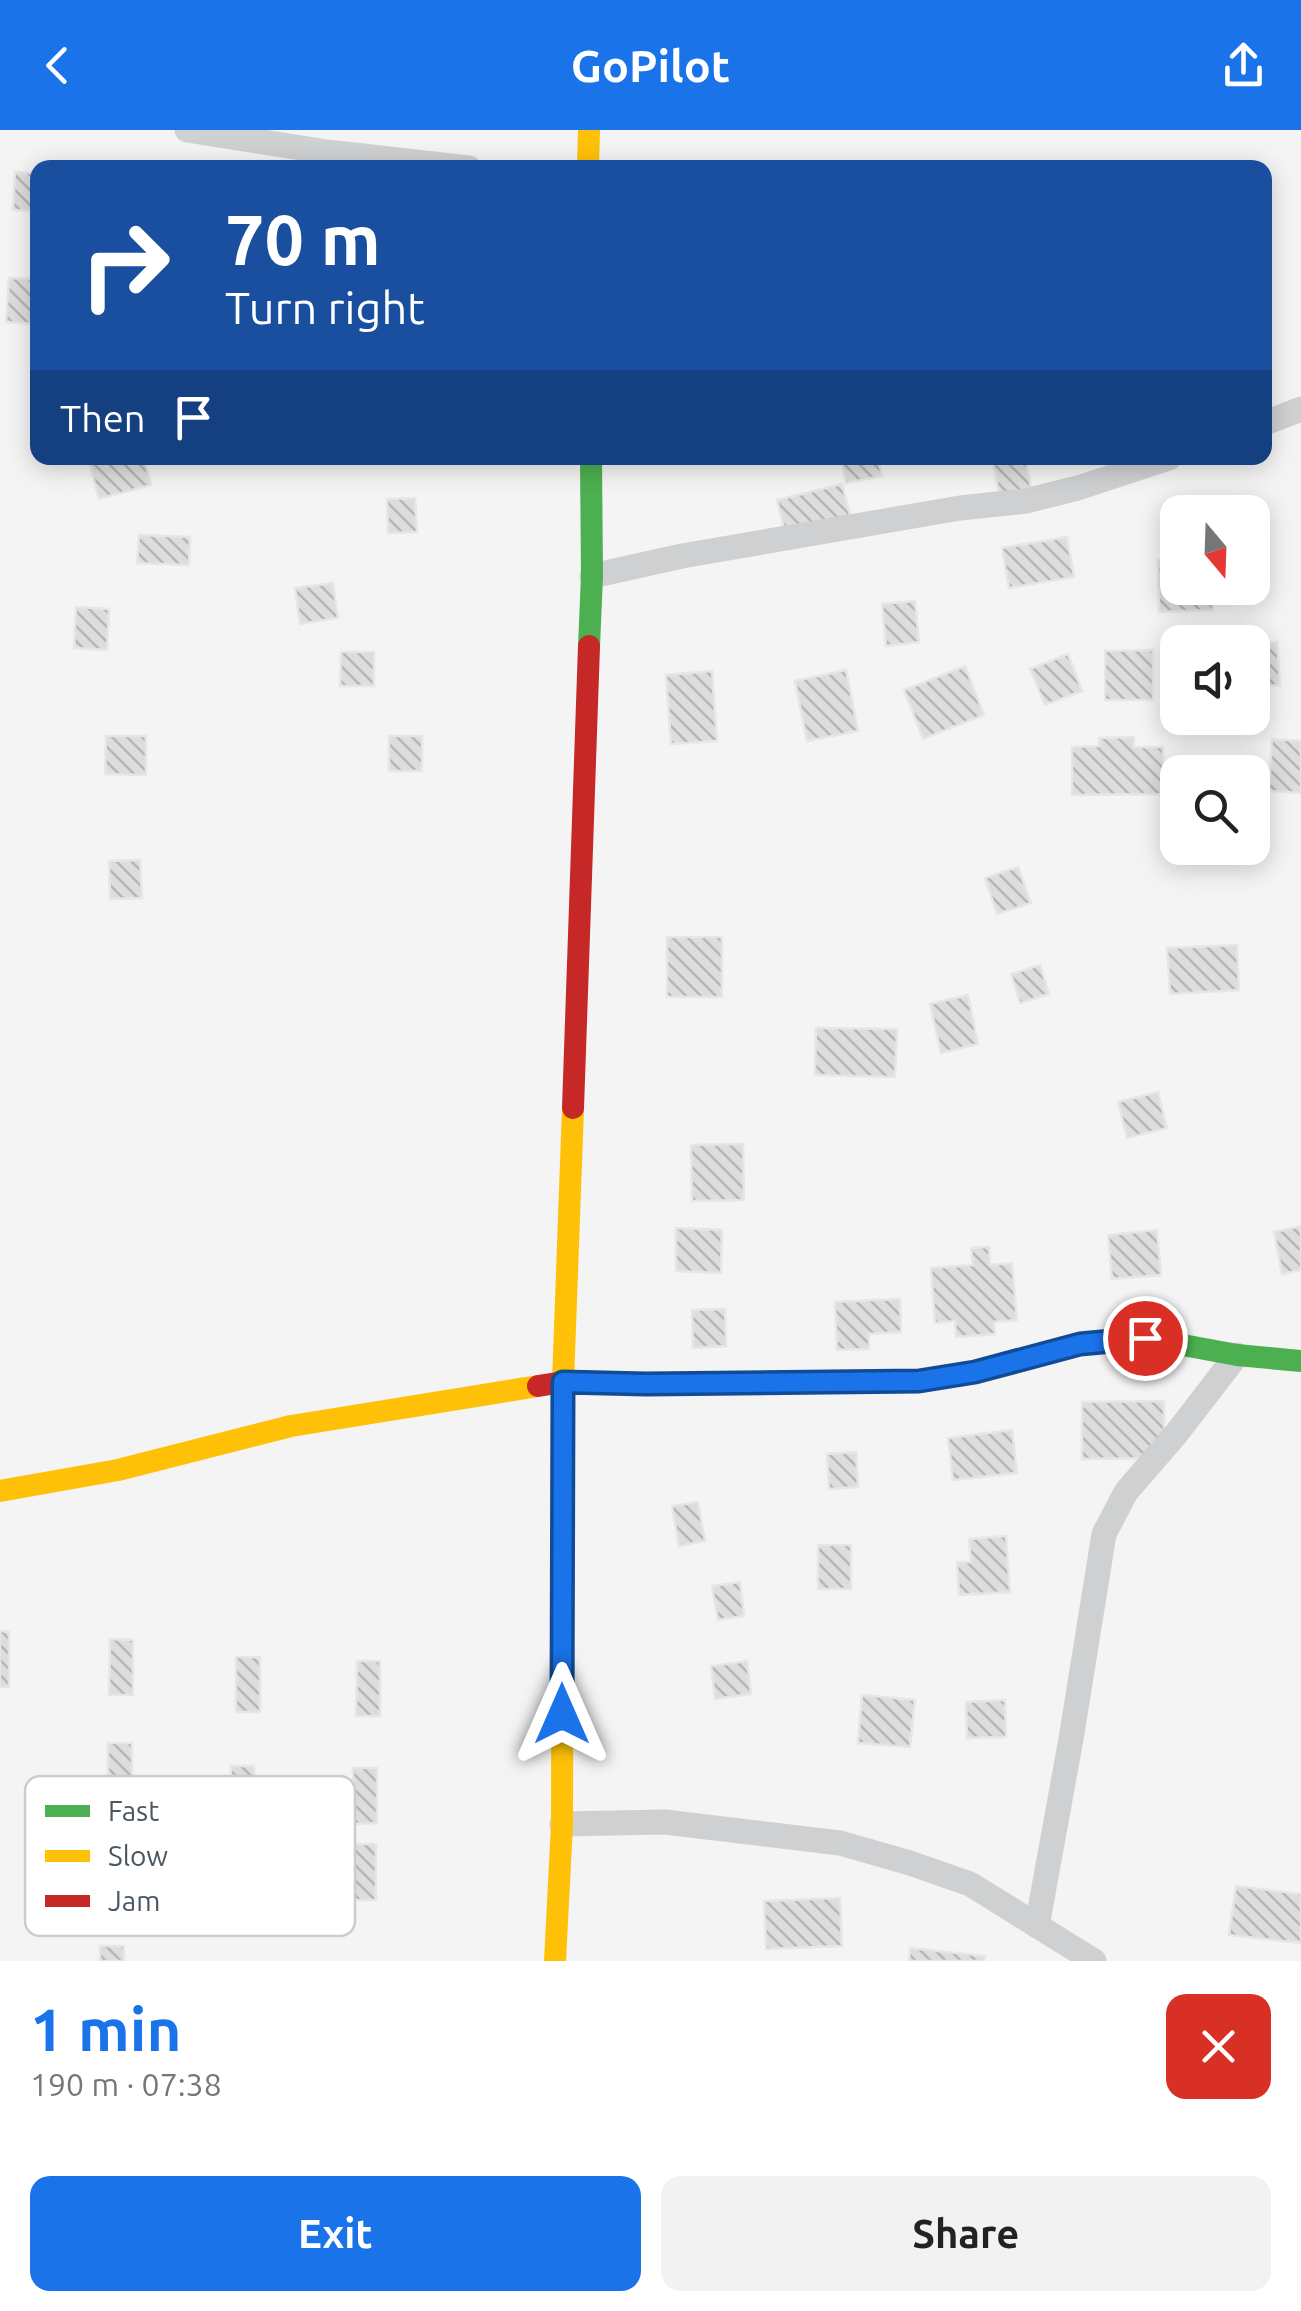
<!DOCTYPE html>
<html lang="en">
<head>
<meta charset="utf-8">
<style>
	:root { --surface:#fff; --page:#f2f2f2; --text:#222; --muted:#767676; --accent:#1a73e8 }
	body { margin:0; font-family:Ubuntu,sans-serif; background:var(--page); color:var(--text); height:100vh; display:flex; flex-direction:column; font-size:38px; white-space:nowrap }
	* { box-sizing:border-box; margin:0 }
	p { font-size:32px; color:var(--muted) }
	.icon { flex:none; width:55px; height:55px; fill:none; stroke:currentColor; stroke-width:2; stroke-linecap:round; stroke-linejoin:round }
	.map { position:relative; height:1831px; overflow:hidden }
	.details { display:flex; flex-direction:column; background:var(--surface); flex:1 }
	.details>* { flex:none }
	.top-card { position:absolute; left:30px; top:30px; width:1242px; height:305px; border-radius:20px; box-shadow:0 5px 25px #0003; background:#1a4fa0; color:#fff; overflow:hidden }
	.needle { width:65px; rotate:161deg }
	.fabs { position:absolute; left:1160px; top:365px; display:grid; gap:20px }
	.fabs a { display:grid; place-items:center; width:110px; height:110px; border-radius:20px; background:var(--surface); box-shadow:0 5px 25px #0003; font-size:50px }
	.pin { position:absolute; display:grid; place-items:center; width:85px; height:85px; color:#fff; margin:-42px; border:5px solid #fff; border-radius:50%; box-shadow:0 2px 10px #0007 }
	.me { position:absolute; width:110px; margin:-55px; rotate:0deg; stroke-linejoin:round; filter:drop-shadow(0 0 8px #0008) }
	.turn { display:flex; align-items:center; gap:35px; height:210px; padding:0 30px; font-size:45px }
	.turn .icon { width:130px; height:130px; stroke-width:2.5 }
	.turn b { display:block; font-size:70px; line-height:85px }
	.then { display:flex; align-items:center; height:95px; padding:0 30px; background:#0003; gap:20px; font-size:38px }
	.round { display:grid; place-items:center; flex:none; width:105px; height:105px; border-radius:20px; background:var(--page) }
	.summary { display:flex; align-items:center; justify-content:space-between; height:170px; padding:0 30px }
	h1 { font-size:60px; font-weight:600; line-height:75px; color:var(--accent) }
	.action { display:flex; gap:20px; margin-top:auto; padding:20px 30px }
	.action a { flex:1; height:115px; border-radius:20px; background:var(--accent); color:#fff; font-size:40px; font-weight:600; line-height:115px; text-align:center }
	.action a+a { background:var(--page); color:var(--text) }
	header { display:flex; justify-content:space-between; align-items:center; height:130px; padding:0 30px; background:var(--accent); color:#fff; font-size:45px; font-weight:600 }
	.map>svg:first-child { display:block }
	.building { fill:url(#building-back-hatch); stroke:#e5e6e7; stroke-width:2.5 }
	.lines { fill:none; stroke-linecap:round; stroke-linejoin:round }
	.street { stroke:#ced0d2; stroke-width:25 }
	.fast { stroke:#4caf50; stroke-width:22 }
	.slow { stroke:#ffc107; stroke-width:22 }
	.jam { stroke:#c62828; stroke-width:22 }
	.route-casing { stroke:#114b97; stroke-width:25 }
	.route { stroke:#1a73e8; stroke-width:18 }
	.key { fill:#fff; stroke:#c9ccd0; stroke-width:2.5 }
	.key-label { font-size:28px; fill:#4a5661 }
</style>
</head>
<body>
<header><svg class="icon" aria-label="back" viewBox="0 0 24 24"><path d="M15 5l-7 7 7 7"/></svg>GoPilot<svg class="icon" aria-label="share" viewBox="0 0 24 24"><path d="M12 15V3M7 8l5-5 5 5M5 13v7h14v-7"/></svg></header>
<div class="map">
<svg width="1301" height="1831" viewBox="0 0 1301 1831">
	<defs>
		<pattern id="building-back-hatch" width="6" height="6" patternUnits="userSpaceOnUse" patternTransform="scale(2.5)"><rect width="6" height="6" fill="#ddddde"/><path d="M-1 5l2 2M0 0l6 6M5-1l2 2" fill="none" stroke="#b5b6b7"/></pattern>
	</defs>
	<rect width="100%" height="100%" fill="#f4f4f4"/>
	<g class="building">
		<polygon points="15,42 38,43 38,81 13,80"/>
		<polygon points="9,148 38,149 37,194 6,192"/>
		<polygon points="88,328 144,328 151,355 99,369"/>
		<polygon points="841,328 878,328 882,346 846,353"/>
		<polygon points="1015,328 1025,328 1032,362 1000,369 993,332"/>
		<polygon points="842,354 851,389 786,406 777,370"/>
		<polygon points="415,368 417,402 388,403 387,369"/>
		<polygon points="139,405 190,407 189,435 137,433"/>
		<polygon points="1067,407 1074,447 1009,458 1002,418"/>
		<polygon points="1178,429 1178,458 1212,458 1213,480 1159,482 1158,430"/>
		<polygon points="333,453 338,488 300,494 295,458"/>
		<polygon points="915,471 919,512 886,516 882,474"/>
		<polygon points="76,477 109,479 107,520 74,518"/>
		<polygon points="1277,512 1280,555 1252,557 1252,514"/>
		<polygon points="1153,520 1153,570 1105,570 1105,521"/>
		<polygon points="341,522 374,522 374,556 340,556"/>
		<polygon points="1068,524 1082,561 1045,575 1030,539"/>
		<polygon points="965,536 984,585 923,609 904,560"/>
		<polygon points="846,540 858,601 807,611 795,551"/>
		<polygon points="712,541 717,611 671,614 666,545"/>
		<polygon points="106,606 146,606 146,645 105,644"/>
		<rect x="389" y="606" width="33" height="35"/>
		<polygon points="1134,607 1134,617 1163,617 1164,664 1072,665 1072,617 1099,616 1099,608"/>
		<polygon points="1272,609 1301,611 1301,663 1269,661"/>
		<polygon points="140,730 142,768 110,769 109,731"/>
		<polygon points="1018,737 1031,773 997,784 985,748"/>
		<rect x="667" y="807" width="55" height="60"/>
		<polygon points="1237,815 1239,860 1170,864 1167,818"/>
		<polygon points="1040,835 1049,864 1020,873 1011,844"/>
		<polygon points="968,865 978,914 941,923 930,874"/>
		<polygon points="816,898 897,899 895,947 815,945"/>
		<polygon points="1158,962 1167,998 1127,1008 1118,972"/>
		<polygon points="743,1014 744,1070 692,1071 691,1015"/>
		<polygon points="1301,1096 1301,1140 1282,1144 1274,1102"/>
		<polygon points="676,1098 722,1100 721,1143 676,1141"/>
		<polygon points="1157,1100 1161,1145 1112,1149 1108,1105"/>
		<polygon points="989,1117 990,1135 1012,1133 1017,1190 994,1192 995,1204 956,1207 955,1191 935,1193 931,1138 973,1135 971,1118"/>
		<polygon points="900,1169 901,1202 869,1204 869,1219 837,1220 835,1172"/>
		<polygon points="725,1179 726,1216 693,1218 692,1180"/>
		<polygon points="1164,1271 1164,1328 1082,1329 1082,1272"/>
		<polygon points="1012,1300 1017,1343 953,1350 948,1308"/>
		<polygon points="856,1322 858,1357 829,1359 827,1324"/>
		<polygon points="698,1372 705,1411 679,1416 672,1376"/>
		<polygon points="1006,1406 1010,1462 959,1465 957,1432 971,1432 969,1409"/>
		<rect x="818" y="1415" width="33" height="44"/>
		<polygon points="740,1452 744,1486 718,1490 712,1456"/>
		<polygon points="0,1501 9,1502 9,1557 0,1557"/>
		<polygon points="110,1509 133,1510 133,1565 109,1565"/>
		<rect x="236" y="1527" width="24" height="55"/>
		<polygon points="357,1531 380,1531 380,1586 356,1586"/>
		<polygon points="747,1531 751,1564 715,1569 711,1536"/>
		<polygon points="862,1565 915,1570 910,1617 858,1613"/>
		<polygon points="1005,1570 1006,1607 967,1608 966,1572"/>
		<rect x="108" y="1613" width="24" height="55"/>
		<polygon points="231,1636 254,1636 254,1691 230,1691"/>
		<polygon points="353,1638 377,1638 377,1693 353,1694"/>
		<polygon points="353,1714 376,1714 376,1770 352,1770"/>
		<polygon points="1236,1756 1301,1764 1301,1813 1229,1805"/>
		<polygon points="840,1768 842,1816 766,1819 764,1771"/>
		<rect x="100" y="1816" width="24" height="15"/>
		<polygon points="910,1818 985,1826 984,1831 909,1831"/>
	</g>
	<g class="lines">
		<g class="street">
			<polyline points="187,0 327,22 469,38"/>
			<polyline points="1265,293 1301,279"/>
			<polyline points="592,446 682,426 960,378 1026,371 1078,358 1169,328"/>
			<polyline points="562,1694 665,1692 840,1713 910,1733 970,1754 1094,1831"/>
			<polyline points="1037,1796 1071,1609 1104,1404 1126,1362 1176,1304 1237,1225"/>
		</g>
		<g class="fast">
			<polyline points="589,516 592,446 591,328"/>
			<polyline points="1145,1208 1237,1225 1301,1231"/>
		</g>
		<g class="slow">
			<polyline points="588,38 589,0"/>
			<polyline points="0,1361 118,1340 291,1296 538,1256"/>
			<polyline points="555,1831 562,1694 563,1252 573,978"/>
		</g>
		<g class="jam">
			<polyline points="573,978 589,516"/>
			<polyline points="538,1256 563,1252 647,1254 919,1251 975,1242 1080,1214 1145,1208"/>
		</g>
	</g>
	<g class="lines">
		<defs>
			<polyline id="route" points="562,1584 563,1252 646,1254 919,1251 975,1242 1080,1214 1145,1208"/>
		</defs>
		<use href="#route" class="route-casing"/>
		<use href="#route" class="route"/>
	</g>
	<rect x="25" y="1646" width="330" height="160" rx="15" class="key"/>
	<rect x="45" y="1675" width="45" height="12" fill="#4caf50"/>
	<rect x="45" y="1720" width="45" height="12" fill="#ffc107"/>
	<rect x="45" y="1765" width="45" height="12" fill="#c62828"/>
	<g class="key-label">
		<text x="108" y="1691">Fast</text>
		<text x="108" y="1736">Slow</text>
		<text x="108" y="1781">Jam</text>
	</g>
</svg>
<div class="fabs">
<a><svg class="needle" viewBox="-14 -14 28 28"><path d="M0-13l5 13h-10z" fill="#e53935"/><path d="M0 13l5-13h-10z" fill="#767676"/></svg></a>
<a><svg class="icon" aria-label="sound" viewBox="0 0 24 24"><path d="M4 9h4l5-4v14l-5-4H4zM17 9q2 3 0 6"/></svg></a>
<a><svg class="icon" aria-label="search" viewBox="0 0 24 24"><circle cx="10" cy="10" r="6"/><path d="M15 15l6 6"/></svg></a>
</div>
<div class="pin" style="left:1145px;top:1208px;background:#d93025"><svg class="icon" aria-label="arrive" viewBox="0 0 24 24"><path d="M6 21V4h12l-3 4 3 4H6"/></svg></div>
<svg class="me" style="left:562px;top:1584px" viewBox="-20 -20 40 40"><path d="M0-17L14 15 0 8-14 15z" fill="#1a73e8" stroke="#fff" stroke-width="4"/></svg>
<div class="top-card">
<div class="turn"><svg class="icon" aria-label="right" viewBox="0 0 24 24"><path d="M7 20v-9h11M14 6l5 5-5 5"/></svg><div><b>70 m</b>Turn right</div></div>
<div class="then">Then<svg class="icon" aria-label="arrive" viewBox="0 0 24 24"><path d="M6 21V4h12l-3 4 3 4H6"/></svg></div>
</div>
</div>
<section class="details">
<div class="summary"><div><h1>1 min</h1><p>190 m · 07:38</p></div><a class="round" style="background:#d93025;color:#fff"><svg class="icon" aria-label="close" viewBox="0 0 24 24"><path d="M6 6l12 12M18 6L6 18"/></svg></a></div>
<div class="action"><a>Exit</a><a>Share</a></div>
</section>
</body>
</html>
